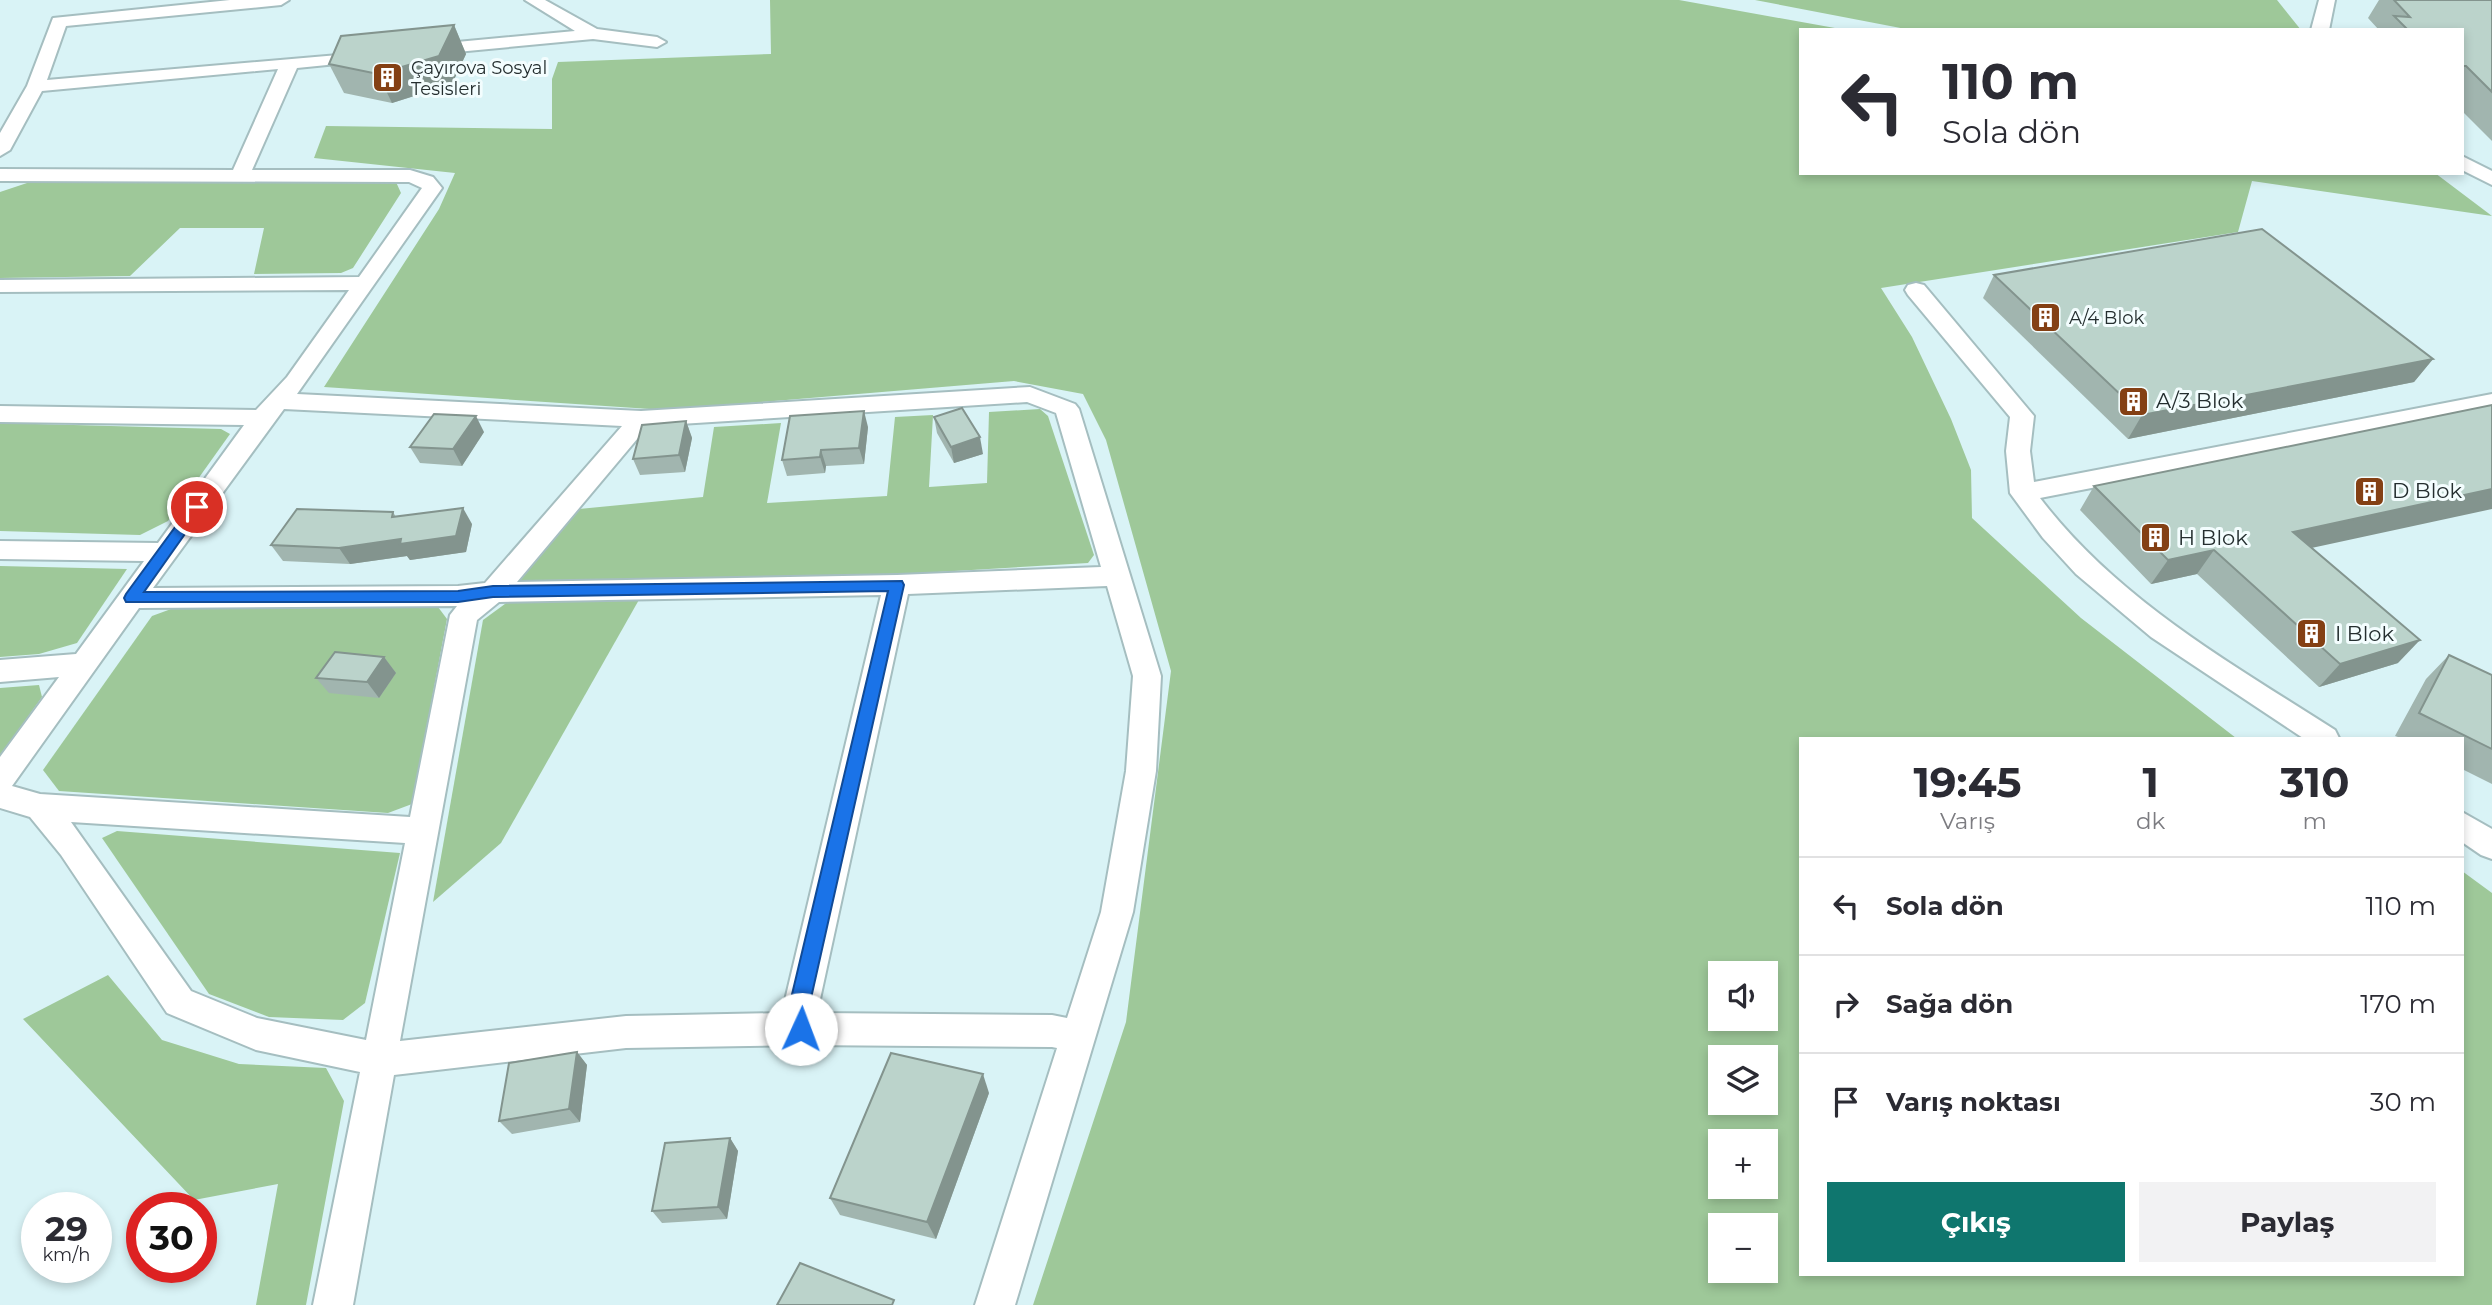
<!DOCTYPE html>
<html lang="tr">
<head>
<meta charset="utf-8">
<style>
	:root { --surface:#fff; --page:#f2f2f3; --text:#2b2b33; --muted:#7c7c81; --line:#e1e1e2; --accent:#0f766e }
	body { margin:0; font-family:Montserrat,sans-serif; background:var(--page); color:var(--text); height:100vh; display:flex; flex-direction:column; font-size:26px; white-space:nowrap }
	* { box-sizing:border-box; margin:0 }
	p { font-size:23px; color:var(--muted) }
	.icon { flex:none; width:38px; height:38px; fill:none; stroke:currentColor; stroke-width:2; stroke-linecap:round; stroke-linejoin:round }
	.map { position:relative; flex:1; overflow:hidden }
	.panel { position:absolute; left:1799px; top:737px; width:665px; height:539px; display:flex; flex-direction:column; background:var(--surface); border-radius:0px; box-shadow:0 4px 10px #0003 }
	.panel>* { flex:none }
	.banner { position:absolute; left:1799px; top:28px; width:665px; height:147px; border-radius:0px; box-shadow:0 4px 10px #0003; background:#fff; color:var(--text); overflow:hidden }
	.fabs { position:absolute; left:1708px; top:961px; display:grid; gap:14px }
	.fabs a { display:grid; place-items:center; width:70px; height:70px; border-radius:0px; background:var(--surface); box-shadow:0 4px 10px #0003; font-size:35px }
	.speed { position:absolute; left:21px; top:1192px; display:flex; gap:14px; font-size:35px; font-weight:700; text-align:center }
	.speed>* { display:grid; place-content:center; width:91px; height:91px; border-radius:50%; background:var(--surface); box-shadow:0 4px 10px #0003; line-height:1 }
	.speed small { font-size:18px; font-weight:400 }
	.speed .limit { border:10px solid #d22; background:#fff; color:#111 }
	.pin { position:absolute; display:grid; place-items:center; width:60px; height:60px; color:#fff; margin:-30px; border:4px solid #fff; border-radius:50%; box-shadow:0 2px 7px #0007 }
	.me { position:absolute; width:77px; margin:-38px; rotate:2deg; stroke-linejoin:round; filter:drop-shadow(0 0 5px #0008) }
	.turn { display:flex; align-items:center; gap:24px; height:147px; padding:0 28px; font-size:32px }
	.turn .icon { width:91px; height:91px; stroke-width:2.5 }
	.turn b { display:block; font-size:49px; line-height:60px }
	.eta { display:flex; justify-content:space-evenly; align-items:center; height:119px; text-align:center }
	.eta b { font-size:42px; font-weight:700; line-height:49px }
	.primary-button { display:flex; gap:14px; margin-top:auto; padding:14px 28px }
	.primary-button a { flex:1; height:80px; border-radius:0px; background:var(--accent); color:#fff; font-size:28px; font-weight:700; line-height:80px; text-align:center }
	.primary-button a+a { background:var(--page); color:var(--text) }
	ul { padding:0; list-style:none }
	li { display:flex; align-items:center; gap:21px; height:98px; padding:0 28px; border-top:2px solid var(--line) }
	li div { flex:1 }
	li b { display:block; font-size:26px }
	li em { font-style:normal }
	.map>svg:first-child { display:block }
	.green { fill:#9ec899; fill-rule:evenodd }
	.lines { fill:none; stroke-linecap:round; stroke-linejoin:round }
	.minor-casing { stroke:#a5bec0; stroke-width:4 }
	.minor { fill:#fff; fill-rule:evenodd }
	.wall { fill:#a1b5af }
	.shaded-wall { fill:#83948e }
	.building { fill:#bbd3cb; stroke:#83948e; stroke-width:2 }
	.route { fill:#1a73e8; stroke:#114b97; stroke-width:2 }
	.labels { text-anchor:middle; stroke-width:6; stroke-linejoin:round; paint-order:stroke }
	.far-poi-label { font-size:18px; fill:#242e2f; stroke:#f3fdfe; text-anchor:start }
	.poi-label { font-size:21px; fill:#242e2f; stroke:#f3fdfe; text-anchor:start }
</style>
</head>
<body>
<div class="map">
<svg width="2492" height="1305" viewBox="0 0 2492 1305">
	<rect width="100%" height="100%" fill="#d9f3f6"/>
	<g class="green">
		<path d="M770 0H1679L1846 30H1801V173H2435L2492 216 2252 181 2238 232 1881 288 1912 337 1951 419 1971 470 1972 518 2081 618 2236 738H1801V1274H2462V871L2492 893V1305H1033L1126 1022 1171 671 1106 440 1083 394 1014 381 665 410 324 387 439 209 455 173 314 158 326 126 552 129V79L558 62 771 54ZM1720 973H1766V1018H1720ZM1720 1057H1766V1102H1720ZM1720 1141H1766V1186H1720ZM1720 1225H1766V1270H1720Z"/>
		<polygon points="1755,0 2277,0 2301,30 1911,30"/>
		<polygon points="30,182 396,182 401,193 353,268 341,273 254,274 264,228 180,228 130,276 0,278 0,192"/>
		<polygon points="1040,409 1048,416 1094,555 1088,563 904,574 516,583 579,509 703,497 714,427 781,423 767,503 887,496 895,417 933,415 929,487 987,483 989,412"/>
		<polygon points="0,423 221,429 230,434 168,521 140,535 0,531"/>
		<polygon points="0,566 127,569 77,643 39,654 0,657"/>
		<polygon points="640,598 501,843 433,902 483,620 509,601"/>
		<polygon points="435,603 447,619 412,804 388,813 59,791 43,770 152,616 182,605"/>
		<polygon points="39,685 42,697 0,756 0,688"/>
		<polygon points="117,831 400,853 365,1003 343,1020 269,1017 209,994 102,838"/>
		<polygon points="108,975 162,1040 239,1064 326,1068 344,1101 306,1305 256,1305 278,1184 194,1200 23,1019"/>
	</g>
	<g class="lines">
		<defs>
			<g id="minor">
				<path d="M230 0H289L281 5 66 26 47 80 373 52 376 56 367 61 297 68 252 170H410L433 177 442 188 297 394 641 411 1030 387 1075 404 1079 409 1161 676 1156 771 1133 912 1015 1305H975L1057 1048 1052 1047 801 1045 626 1048 394 1075 353 1305H313L360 1072 256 1050 167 1013 61 855 30 817 0 808V757L59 677 0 682V660L76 654 144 561 0 559V541L158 543 244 425 0 422V406L256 410 287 377 349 290 0 292V280L359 277 422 188 409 182 0 181V169L233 170 278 69 42 91 10 150 0 156V133L27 86 53 18ZM1027 402 1056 413 1101 567 897 575 517 582 648 426ZM284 409 622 426 485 583 458 586 153 588ZM1107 586 1133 676 1126 771 1101 912 1067 1018 1052 1015 817 1013 908 594ZM881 595 782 1013 626 1016 400 1041 477 620 499 602ZM457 606 450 615 410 817 40 794 12 786 139 608ZM71 822 405 843 366 1040 257 1018 191 991Z"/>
				<polygon points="525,0 545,0 597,29 657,37 666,42 657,47 593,39 425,55 416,50 425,45 575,31"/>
				<polygon points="2319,0 2335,0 2329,30 2311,30"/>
				<polygon points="2462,156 2492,171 2492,185 2462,170"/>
				<path d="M1916 283 1924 285 2034 416 2030 451 2034 482 2492 394V410L2040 498C2118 600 2229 662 2335 730L2339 738H2303L2151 637 2076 574 2043 538 2010 493 2006 451 2010 417 1908 295 1905 290 1908 285Z"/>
				<polygon points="2462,812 2492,829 2492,859 2481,855 2462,842"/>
			</g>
		</defs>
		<use href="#minor" class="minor-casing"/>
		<use href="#minor" class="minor"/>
	</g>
	<g class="wall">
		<polygon points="2379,0 2492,0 2492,141 2462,111 2462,30 2379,30 2368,18"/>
		<polygon points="454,25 466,54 452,84 392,103 344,93 329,64"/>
		<polygon points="1994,275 2433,359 2414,382 2128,439 1983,298"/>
		<polygon points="934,417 983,454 954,463 937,433"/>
		<polygon points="686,421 692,438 685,472 640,475 633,459"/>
		<polygon points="868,427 864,464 826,466 825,473 787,476 782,460"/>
		<polygon points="484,432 462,466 420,463 410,447"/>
		<polygon points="2094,486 2311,548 2398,663 2319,687 2197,574 2151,584 2080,510"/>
		<polygon points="393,512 396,517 472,524 466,552 410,560 407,556 350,564 283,561 271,545"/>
		<polygon points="2449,655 2492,675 2492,784 2462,769 2462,738 2401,738 2395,736 2426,679"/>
		<polygon points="384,657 396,673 379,698 329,693 316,678"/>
		<polygon points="577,1052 587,1065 580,1122 512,1134 499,1121"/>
		<polygon points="989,1093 936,1239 840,1215 830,1198"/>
		<polygon points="730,1138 738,1151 727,1219 662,1223 652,1211"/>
	</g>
	<g class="shaded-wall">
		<polygon points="454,25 466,54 452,84 392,103 378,74"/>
		<polygon points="2433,359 2414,382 2128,439 2142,415"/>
		<polygon points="864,411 868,427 864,464 859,448"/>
		<polygon points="476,416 484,432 462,466 453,449"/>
		<polygon points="686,421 692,438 685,472 679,455"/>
		<polygon points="980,437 983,454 954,463 951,447"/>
		<polygon points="821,450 826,466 825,473 820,457"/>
		<polygon points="2492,489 2492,509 2274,556 2293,532"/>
		<polygon points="463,508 472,524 466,552 410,560 407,556 350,564 339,548"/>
		<polygon points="2214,550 2197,574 2151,584 2168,560"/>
		<polygon points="2420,640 2398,663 2319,687 2340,664"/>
		<polygon points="384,657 396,673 379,698 367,682"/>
		<polygon points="577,1052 587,1065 580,1122 569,1109"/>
		<polygon points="983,1074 989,1093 936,1239 927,1222"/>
		<polygon points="730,1138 738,1151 727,1219 718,1207"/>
	</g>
	<g class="building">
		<polygon points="2394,0 2492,0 2492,92 2466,66 2462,66 2462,30 2408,30 2394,16 2410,17"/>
		<polygon points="454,25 439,56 378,74 329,64 341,36"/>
		<polygon points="2262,229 2433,359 2142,415 1994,275"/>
		<polygon points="2492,405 2492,489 2293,532 2420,640 2340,664 2214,550 2168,560 2094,486"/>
		<polygon points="962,408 980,437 951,447 934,417"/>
		<polygon points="864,411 859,448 821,450 820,457 782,460 790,416"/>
		<polygon points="434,414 476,416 453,449 410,447"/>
		<polygon points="686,421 679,455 633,459 642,425"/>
		<polygon points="463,508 456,536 400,544 401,539 339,548 271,545 297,509 393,512 392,517"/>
		<polygon points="335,652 384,657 367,682 316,678"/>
		<polygon points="2449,655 2492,675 2492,749 2419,713"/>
		<polygon points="577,1052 569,1109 499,1121 509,1063"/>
		<polygon points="891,1053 983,1074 927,1222 830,1198"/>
		<polygon points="730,1138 718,1207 652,1211 665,1143"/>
		<polygon points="800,1263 894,1300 892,1305 777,1305"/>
	</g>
	<polygon class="route" points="197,502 204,507 144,592 458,591 493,586 902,581 904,585 809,1007 810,1029 808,1035 801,1038 794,1035 789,1007 888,591 493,597 458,602 126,602 124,598 126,594 192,504"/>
	<defs>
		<symbol id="building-square" viewBox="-11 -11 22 22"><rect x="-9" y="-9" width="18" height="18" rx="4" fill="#844014" stroke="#f3fdfe"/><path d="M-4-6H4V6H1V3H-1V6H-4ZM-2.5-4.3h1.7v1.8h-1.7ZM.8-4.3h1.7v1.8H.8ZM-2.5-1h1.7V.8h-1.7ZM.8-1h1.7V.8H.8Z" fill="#fff"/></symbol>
	</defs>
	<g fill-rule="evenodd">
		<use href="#building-square" x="370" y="60" width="35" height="35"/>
		<use href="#building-square" x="2028" y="300" width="35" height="35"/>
		<use href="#building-square" x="2116" y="384" width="35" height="35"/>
		<use href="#building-square" x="2352" y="474" width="35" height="35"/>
		<use href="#building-square" x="2138" y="520" width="35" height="35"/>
		<use href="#building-square" x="2294" y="616" width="35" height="35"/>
	</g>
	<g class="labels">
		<g class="far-poi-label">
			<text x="411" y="74">Çayırova Sosyal<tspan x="411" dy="21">Tesisleri</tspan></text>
			<text x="2069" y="324">A/4 Blok</text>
		</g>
		<g class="poi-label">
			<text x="2156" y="408">A/3 Blok</text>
			<text x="2392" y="498">D Blok</text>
			<text x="2178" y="545">H Blok</text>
			<text x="2335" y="641">I Blok</text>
		</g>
	</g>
</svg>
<div class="fabs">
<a><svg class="icon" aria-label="sound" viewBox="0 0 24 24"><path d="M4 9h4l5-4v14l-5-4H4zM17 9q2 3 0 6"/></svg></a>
<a><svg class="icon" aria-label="layers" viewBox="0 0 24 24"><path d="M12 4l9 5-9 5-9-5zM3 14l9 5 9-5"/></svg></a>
<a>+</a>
<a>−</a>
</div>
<div class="speed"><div>29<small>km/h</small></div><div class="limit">30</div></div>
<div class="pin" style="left:197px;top:507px;background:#d93025"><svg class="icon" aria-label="arrive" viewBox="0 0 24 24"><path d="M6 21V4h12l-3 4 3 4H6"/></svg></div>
<svg class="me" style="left:801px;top:1029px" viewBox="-20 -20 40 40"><circle r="19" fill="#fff"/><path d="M0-13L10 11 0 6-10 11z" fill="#1a73e8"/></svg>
<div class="banner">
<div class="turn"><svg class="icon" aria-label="left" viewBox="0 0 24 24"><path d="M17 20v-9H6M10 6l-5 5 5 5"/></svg><div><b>110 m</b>Sola dön</div></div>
</div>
<section class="panel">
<div class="eta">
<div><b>19:45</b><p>Varış</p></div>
<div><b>1</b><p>dk</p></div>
<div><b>310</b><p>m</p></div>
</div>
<ul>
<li><svg class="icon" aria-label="left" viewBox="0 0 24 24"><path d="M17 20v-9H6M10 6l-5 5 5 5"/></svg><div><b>Sola dön</b></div><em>110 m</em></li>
<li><svg class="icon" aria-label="right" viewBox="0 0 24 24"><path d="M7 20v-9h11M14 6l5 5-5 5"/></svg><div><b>Sağa dön</b></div><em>170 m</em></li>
<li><svg class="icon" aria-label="arrive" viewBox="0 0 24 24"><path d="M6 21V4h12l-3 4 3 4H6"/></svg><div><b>Varış noktası</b></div><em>30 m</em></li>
</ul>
<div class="primary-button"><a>Çıkış</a><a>Paylaş</a></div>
</section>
</div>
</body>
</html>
